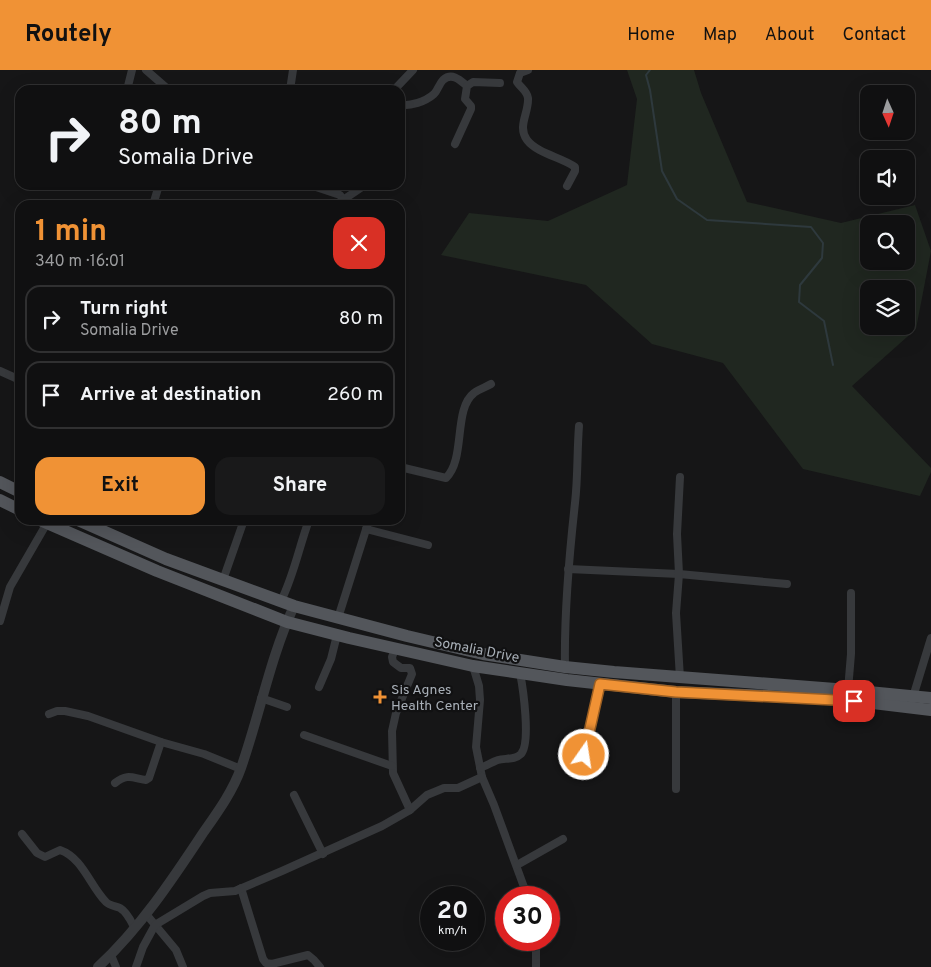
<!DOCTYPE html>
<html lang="en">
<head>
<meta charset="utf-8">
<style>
	:root { --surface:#101011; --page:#19191a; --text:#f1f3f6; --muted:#9c9d9f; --line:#303031; --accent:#f09235 }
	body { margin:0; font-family:Overpass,sans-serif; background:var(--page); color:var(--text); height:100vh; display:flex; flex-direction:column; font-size:19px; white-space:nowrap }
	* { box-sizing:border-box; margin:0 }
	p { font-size:16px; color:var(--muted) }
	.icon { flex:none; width:28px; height:28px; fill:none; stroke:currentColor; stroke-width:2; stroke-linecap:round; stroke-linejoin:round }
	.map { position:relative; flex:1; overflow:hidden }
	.details { position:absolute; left:15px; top:130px; width:390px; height:325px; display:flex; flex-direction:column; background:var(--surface); border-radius:15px; box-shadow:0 5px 20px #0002,0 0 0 1px var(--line) }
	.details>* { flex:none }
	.guide { position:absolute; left:15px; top:15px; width:390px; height:105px; border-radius:15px; box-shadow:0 5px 20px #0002,0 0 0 1px var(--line); background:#101011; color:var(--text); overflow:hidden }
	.needle { width:32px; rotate:177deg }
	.fabs { position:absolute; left:860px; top:15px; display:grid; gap:10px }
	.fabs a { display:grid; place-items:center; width:55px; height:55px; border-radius:10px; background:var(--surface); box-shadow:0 5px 20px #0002,0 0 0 1px var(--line); font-size:25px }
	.speed { position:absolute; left:420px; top:816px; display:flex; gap:10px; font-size:25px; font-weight:700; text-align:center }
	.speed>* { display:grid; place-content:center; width:65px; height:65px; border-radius:50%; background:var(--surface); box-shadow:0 5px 20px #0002,0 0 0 1px var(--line); line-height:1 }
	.speed small { font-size:12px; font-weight:400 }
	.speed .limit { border:8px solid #d22; background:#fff; color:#111 }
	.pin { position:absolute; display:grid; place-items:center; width:42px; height:42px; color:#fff; margin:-21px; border-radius:10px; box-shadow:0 2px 8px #0006 }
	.me { position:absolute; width:55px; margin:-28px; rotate:13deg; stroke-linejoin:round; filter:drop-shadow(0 0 4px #0008) }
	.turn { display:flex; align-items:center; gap:18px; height:105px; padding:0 20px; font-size:22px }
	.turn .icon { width:65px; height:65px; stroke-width:2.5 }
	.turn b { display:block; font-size:35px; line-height:42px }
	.round { display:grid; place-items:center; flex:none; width:52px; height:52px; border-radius:15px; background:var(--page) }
	.head { display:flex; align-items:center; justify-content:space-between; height:85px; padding:0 20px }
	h1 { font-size:30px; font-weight:700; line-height:38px; color:var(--accent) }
	.primary-button { display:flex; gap:10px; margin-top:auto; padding:10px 20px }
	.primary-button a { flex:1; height:58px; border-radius:15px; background:var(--accent); color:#111; font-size:20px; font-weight:700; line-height:58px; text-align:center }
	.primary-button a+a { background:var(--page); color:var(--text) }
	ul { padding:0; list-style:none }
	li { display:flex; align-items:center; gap:15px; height:68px; margin:0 10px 8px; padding:0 10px; border:2px solid var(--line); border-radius:15px }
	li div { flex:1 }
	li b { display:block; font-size:19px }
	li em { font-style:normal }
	header { display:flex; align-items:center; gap:30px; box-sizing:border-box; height:70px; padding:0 25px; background:var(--accent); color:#111 }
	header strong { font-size:24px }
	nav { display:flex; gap:28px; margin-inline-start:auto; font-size:18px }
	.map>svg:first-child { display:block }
	.green { fill:#202720; fill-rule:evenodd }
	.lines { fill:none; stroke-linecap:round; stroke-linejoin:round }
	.stream { stroke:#2e393d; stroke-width:2 }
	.minor { stroke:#37393c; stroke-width:8 }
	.tertiary { stroke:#37393c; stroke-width:10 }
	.primary { stroke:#53565b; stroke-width:12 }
	.route-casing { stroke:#9c5f22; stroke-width:12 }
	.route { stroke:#f09235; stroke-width:9 }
	.poi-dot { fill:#f09235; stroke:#111112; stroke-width:2 }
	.labels { text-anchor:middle; stroke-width:4.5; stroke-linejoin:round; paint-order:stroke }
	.street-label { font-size:14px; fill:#a8afb7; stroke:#111112 }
	.poi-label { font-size:14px; fill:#a8afb7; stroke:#111112; text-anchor:start }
</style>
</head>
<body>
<header>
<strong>Routely</strong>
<nav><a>Home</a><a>Map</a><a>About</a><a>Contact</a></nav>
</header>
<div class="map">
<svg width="931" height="897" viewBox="0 0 931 897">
	<rect width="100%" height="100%" fill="#161617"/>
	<path class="green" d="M627 0H694L701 23 747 132 841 153 915 135 931 181 916 259 852 316 931 398V402L920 426 803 399 723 293 652 274 586 215 441 185 469 143 548 151 627 115 637 29ZM869 154H906V191H869ZM869 219H906V256H869Z"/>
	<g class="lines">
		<polyline class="stream" points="650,0 646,5 650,20 662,101 677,129 707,150 811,157 823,173 822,188 800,215 799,232 824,251 833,295"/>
		<g class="minor">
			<polyline points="146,0 169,20"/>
			<path d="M528 0 520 3 517 12C521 18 527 21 528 28 529 43 517 56 527 70 538 84 561 87 575 97V101L567 116"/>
			<polyline points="127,20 132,0"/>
			<polyline points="290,20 293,0"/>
			<polyline points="394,20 413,0"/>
			<path d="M400 35C411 36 425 32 434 24 438 20 439 14 443 10 452 2 460 10 467 16"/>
			<polyline points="455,74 471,39 471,36 465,29 467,16 473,12 500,13"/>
			<polyline points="310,115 340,125 343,130 341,135"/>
			<polyline points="343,130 365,115"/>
			<polyline points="153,135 159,115"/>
			<polyline points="0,301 20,310"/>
			<path d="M400 397 446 408C466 389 453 339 474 323 479 319 486 317 491 314"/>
			<polyline points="366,459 428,475"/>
			<polyline points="568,499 679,504 787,514"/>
			<polyline points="223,510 244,450"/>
			<path d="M281 531C294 505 299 477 309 450"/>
			<polyline points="338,548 369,450"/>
			<polyline points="0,551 10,517 47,453"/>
			<polyline points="395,579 392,587 393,592 401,598 410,598 412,604 396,643 392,661 393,703 410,740"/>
			<polyline points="473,596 479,616 480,630 476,677 482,707 494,735 528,828"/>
			<path d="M565 597C564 542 569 487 575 433 578 407 577 381 579 356"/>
			<polyline points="680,608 676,543 679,504 677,464 680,407"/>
			<polyline points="319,617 331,589 337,565"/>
			<polyline points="848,620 851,584 851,523"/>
			<polyline points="913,627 931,568"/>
			<polyline points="261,628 287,637"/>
			<polyline points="49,644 57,641 65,641 88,646 161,672 204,684 241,699"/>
			<polyline points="304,665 392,696"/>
			<polyline points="584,685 600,614"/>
			<path d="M480 698C486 696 492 692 498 690 505 688 515 690 521 684 531 673 523 618 520 603"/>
			<path d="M115 713C128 703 132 708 146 710L149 708 161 672"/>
			<polyline points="676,719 676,622"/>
			<polyline points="294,725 323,784"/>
			<path d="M22 764 37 783 45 787 60 780C83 788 90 816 106 832 110 836 116 836 120 838 127 842 131 851 134 857"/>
			<polyline points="517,795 563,769"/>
			<polyline points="241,818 263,889 266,893 272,894 308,885 314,890 320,897"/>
			<polyline points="146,844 176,880 183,897"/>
			<polyline points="111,885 116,897"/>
			<polyline points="136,897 143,877 155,855 203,826 210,823 235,821 282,801 382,756 410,740 427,725 444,718 458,718 482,707"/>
			<polyline points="536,897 536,870"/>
		</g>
		<path class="tertiary" d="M98 897C140 858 172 810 203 763 217 743 233 721 241 698 260 644 270 588 294 536"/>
		<g class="primary">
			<polyline points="0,412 20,422"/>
			<polyline points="0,430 20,440"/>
			<polyline points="40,450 157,501 287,552 349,568 473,596 567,610 676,622 816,628 873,633 931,640"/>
			<polyline points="78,450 166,489 294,536 407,566 483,584 565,597 614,602 848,620 931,628"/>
		</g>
	</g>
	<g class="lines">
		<defs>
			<polyline id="route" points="584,685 600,614 676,622 854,631"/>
		</defs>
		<use href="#route" class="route-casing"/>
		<use href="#route" class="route"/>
	</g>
	<path class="poi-dot" d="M377.5 619.5h5v5h5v5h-5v5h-5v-5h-5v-5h5z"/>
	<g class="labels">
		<g class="street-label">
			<text transform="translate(477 579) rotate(11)" y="5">Somalia Drive</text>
		</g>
		<g class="poi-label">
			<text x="391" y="624">Sis Agnes<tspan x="391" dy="16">Health Center</tspan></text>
		</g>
	</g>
</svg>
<div class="fabs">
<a><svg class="needle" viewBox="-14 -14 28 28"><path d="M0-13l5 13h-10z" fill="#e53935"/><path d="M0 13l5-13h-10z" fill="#9c9d9f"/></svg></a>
<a><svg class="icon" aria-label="sound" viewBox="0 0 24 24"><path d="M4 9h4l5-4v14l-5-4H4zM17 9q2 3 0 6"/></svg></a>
<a><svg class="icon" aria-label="search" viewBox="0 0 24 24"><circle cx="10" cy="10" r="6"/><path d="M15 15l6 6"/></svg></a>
<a><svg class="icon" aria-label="layers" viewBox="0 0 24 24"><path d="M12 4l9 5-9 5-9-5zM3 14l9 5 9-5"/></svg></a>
</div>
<div class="speed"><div>20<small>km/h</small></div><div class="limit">30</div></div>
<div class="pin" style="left:854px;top:631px;background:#d93025"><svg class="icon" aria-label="arrive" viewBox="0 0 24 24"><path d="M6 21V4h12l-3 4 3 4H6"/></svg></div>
<svg class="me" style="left:584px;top:685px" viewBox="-20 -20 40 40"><circle r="17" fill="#f09235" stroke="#fff" stroke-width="3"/><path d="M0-11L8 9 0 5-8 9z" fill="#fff"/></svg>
<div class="guide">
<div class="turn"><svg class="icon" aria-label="right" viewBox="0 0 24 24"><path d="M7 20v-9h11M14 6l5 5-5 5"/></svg><div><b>80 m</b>Somalia Drive</div></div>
</div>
<section class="details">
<div class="head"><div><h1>1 min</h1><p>340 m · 16:01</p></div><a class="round" style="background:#d93025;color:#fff"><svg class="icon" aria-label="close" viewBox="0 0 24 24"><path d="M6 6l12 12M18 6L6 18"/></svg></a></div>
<ul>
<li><svg class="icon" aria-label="right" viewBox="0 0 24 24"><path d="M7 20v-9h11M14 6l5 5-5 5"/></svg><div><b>Turn right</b><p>Somalia Drive</p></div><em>80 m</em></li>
<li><svg class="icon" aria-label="arrive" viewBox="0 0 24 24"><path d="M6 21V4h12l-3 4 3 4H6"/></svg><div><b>Arrive at destination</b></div><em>260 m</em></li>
</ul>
<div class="primary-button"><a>Exit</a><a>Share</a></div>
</section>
</div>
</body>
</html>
